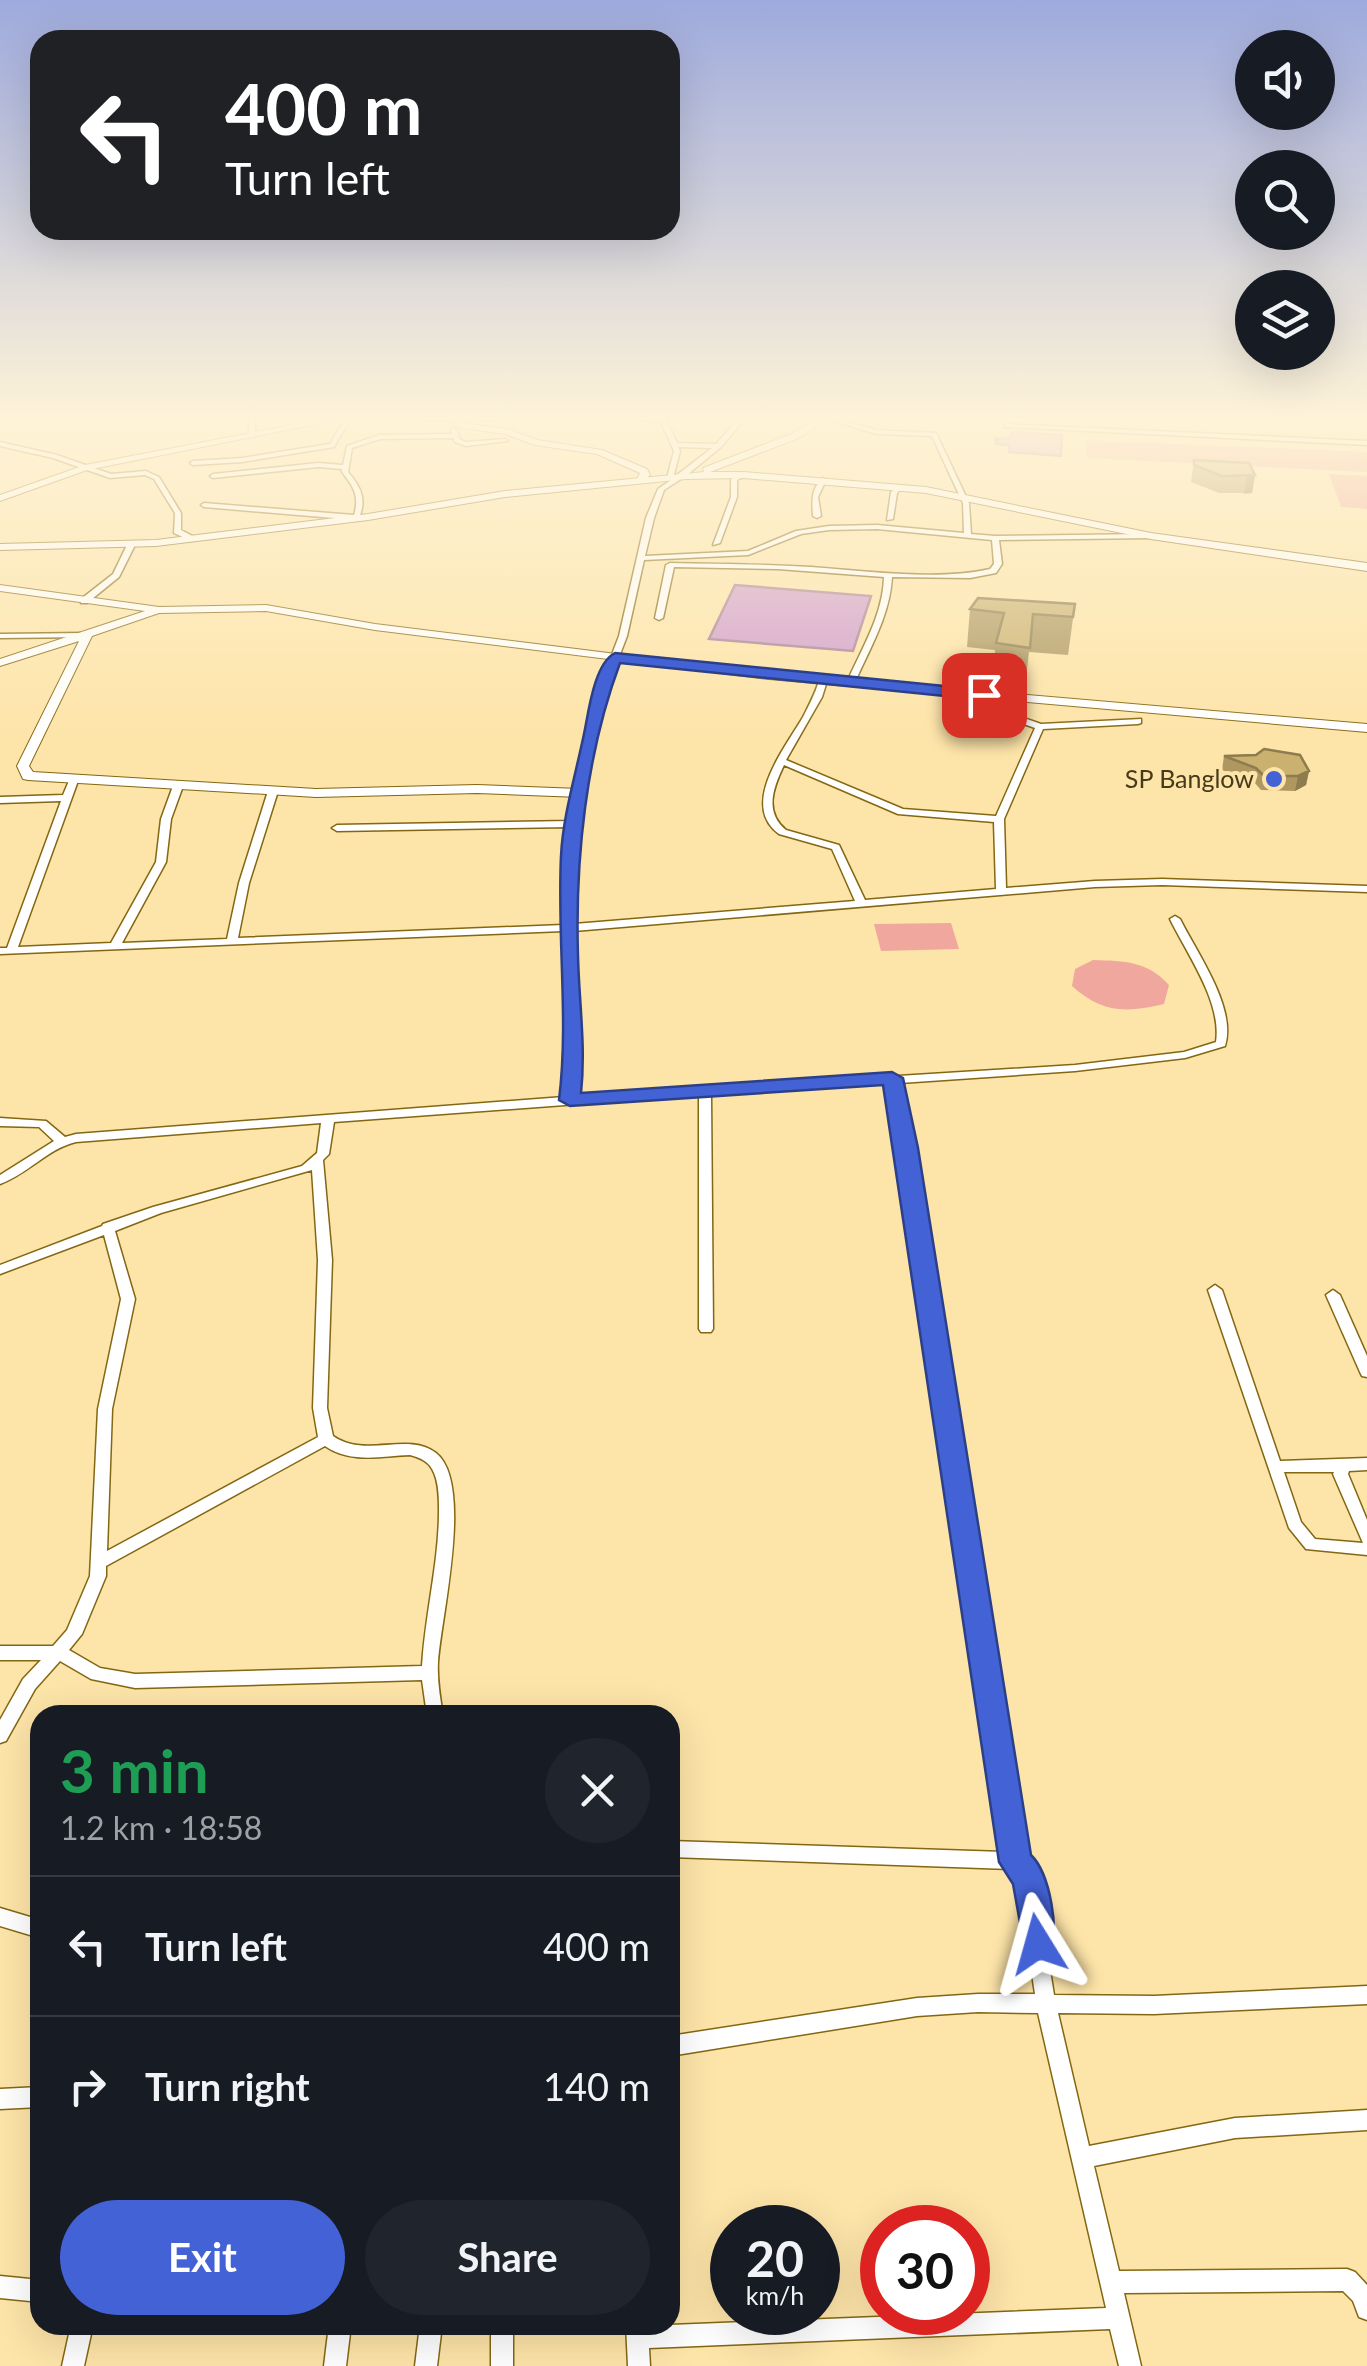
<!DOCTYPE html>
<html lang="en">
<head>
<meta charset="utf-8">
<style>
	:root { --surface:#171b24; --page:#20242c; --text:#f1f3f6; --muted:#9ea1a6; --line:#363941; --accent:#4362d5 }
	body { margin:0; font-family:Lato,sans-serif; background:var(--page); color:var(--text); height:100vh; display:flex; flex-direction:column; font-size:38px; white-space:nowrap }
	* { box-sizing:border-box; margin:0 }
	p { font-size:32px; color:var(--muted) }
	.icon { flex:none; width:55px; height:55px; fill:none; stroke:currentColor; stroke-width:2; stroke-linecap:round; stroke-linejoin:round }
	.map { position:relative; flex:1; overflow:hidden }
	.side { position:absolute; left:30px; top:1705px; width:650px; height:630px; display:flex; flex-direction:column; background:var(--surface); border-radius:30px; box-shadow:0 10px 40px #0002 }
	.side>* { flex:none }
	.banner { position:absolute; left:30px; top:30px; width:650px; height:210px; border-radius:30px; box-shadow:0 10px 40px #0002; background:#202124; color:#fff; overflow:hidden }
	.buttons { position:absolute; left:1235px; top:30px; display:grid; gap:20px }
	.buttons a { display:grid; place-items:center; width:100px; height:100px; border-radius:50%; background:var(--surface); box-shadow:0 10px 40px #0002; font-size:50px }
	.speed { position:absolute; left:710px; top:2205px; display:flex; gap:20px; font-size:50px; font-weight:700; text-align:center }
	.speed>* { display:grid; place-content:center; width:130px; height:130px; border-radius:50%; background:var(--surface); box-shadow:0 10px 40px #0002; line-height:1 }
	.speed small { font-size:25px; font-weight:400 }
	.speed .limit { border:15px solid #d22; background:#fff; color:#111 }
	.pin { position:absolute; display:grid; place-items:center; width:85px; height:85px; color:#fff; margin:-42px; border-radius:20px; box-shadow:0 5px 15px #0006 }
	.me { position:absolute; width:110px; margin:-55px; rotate:352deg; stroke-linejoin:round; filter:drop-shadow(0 0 8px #0008) }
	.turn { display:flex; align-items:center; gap:35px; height:210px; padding:0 30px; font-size:45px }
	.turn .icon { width:130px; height:130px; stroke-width:2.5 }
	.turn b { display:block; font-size:70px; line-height:85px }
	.round { display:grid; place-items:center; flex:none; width:105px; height:105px; border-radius:52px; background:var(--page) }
	.overview { display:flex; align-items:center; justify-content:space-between; height:170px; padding:0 30px }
	h1 { font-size:60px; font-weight:700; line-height:75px; color:#1e9e55 }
	.primary-button { display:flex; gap:20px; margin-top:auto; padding:20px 30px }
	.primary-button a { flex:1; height:115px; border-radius:60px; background:var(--accent); color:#fff; font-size:40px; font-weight:700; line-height:115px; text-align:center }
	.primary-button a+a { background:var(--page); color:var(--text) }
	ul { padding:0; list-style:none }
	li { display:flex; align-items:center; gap:30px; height:140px; padding:0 30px; border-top:2px solid var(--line) }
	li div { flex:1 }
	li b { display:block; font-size:38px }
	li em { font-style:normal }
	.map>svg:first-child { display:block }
	.green { fill:#f0a89e }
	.water { fill:#d09ccd; stroke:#a77f97; stroke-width:2.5 }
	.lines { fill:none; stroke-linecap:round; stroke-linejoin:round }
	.street-casing { stroke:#836712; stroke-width:3 }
	.secondary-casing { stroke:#836712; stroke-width:2 }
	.primary-casing { stroke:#836712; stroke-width:2 }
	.street { fill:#fff; fill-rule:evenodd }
	.secondary { fill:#fff; fill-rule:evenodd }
	.primary { fill:#fff; fill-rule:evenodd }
	.wall { fill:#af9860 }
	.shaded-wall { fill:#8e7c4e }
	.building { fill:#cbb170; stroke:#8e7c4e; stroke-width:2.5 }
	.route { fill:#4362d5; stroke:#2c408a; stroke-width:2.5 }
	.poi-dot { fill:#4362d5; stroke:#fde4a8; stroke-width:4 }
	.labels { text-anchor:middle; stroke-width:8; stroke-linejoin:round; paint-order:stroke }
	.far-poi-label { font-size:25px; fill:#463a1a; stroke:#fde4a8; text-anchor:end }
</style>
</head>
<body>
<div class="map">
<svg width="1367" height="2366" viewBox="0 0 1367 2366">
	<rect width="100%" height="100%" fill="#fde4a8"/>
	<g class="green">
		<polygon points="1085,440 1367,452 1367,472 1087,458"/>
		<polygon points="1329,474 1367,476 1367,509 1341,507"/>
		<polygon points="951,923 959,949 881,951 874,924"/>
		<path d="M1093 960C1125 961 1147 961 1169 985L1164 1004C1125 1013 1102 1013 1072 986L1075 969Z"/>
	</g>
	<g class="water">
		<polygon points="1012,432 1062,435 1061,456 1009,452 1009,445 996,444 996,438 1009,439"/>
		<polygon points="735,585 871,596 853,651 709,639"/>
	</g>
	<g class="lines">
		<defs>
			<g id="street">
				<polygon points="249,414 255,414 255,433 252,435 249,433"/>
				<polygon points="399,414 454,417 457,415 488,417 529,414 488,421 458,419 455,421 427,421"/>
				<path d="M569 414 659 418V414H663L677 443 716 444 743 414H749L721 447 687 475 664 490 654 518 645 556 748 551 796 531 829 526 877 525 964 533 963 503 932 436 876 434 825 418 827 415 876 430 936 433 969 503 971 534 995 536 1151 534 1155 536 1151 538 999 540 1002 564 996 573 970 578 892 577C890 615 870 648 855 682L851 685 847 682C862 648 883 615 884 577L778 569 674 567 663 618 659 620 655 618 666 565 670 563C717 564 764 564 811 567 865 571 938 581 990 569L994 564 992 540 877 529 829 530 801 534 748 555 644 560 627 636 603 699 575 851 574 924 855 901 832 849 779 834C739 805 785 748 803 717 809 705 815 694 819 681L823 678 827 681 822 697 786 760 903 809 996 816 1035 728 961 702V698H967L1041 724 1141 719V723L1138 724 1043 729 1004 819 1006 888 1095 881 1162 879 1367 886V892L1162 885 1095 887 574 931 573 956 581 1057 576 1096 1075 1065 1184 1052 1216 1042C1222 1002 1187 954 1170 919L1175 916 1180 919C1197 953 1237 1008 1225 1046L1185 1058 1075 1071 900 1083 913 1148 1023 1858 1031 1865 1034 1871 1054 1995 1154 1996 1367 1986V2004L1154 2014 1058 2013 1089 2146 1235 2118 1367 2110V2130L1235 2138 1094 2166 1119 2271 1347 2269 1355 2272 1367 2285V2320L1359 2317 1353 2301 1343 2291 1124 2293 1141 2366H1119L1110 2329 649 2348 650 2366H628L626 2325H670L1106 2308 1038 2013 978 2012 917 2016 670 2056V2036L917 1998 978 1994H1035L1017 1875 1010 1869 670 1857V1841L1004 1852 901 1148 888 1083 711 1095 713 1329 711 1332H701L699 1329V1095L334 1122 329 1154 323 1160 332 1260 327 1408 333 1436C366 1459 407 1431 436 1453 474 1483 441 1617 438 1662 437 1680 440 1698 443 1715H427L422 1680 135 1688 91 1679 60 1661 35 1689 6 1741 0 1743V1720L23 1679 41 1660H0V1646H53L67 1630 90 1576 98 1409 121 1299 104 1235 0 1274V1265L102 1226 103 1224 153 1207 302 1166 317 1153 321 1123 76 1142C47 1149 28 1174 0 1184V1175L54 1141 39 1127 0 1126V1118L46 1121 65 1137 76 1134 564 1097 569 1057 563 956V931L0 954V948H7L61 801 0 803V797L63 795 71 776H77L79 778 18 947 111 943 156 862 161 819 173 786 178 783 183 786 171 819 166 862 122 943 227 939 239 883 268 791 273 788 278 791 249 883 238 938 563 925 565 851 570 827 337 831 332 828 337 825 571 821 595 699 619 636 646 518 658 489 671 480 667 478 674 451 661 422ZM678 447 712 448 673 478 680 451ZM784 765 898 814 994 822 996 889 865 900 839 845 786 830C764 812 773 788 784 765ZM312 1170 318 1260 313 1408 318 1437 107 1551 112 1409 135 1299 115 1231 161 1213ZM325 1446C351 1464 382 1456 410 1455 421 1458 430 1462 434 1473 439 1484 439 1499 439 1511 439 1563 425 1614 422 1666L135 1674 100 1668 69 1650 82 1634 106 1576V1566Z"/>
				<polygon points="1222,414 1228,414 1229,417 1224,418"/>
				<polygon points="1330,414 1336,414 1340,420 1335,421"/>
				<polygon points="347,415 352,416 334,447 242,462 193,465 190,463 193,461 242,458 330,444"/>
				<polygon points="1006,424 1367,441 1367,445 1004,427"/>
				<path d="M454 428 457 430 460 440 466 442 505 439 508 441 466 446 455 442 453 438 380 439 352 448 348 472C362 488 367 501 358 520L204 507 201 505 204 503 354 515C360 496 353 486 342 472V469L318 467 213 478 210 476 213 474 318 463 343 465 347 446 379 435 452 434 451 430Z"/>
				<polygon points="0,442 57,455 111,474 146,471 159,477 181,513 181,530 198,539 191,541 174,533 175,513 154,479 145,475 110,478 53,458 0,446"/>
				<polygon points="742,474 747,475 737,480 737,497 720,543 713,545 731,497 731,479"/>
				<path d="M823 478 826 480 818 497 821 516 817 518 813 516C812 501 811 488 823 478Z"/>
				<polygon points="899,486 902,488 897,493 893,519 887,520 891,492"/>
				<polygon points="131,543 135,545 119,577 87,603 81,603 81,599 113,574 127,545"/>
				<polygon points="85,633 88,633 88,637 0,638 0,634"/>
				<path d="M1215 1285 1222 1290 1280 1461 1367 1458V1470L1349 1471 1348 1474 1367 1520V1555L1306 1549 1289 1528 1208 1290ZM1284 1472H1334L1333 1474 1363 1543 1315 1539 1301 1522Z"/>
				<polygon points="1333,1290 1340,1295 1367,1356 1367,1377 1362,1376 1360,1372 1326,1295"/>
				<polygon points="0,1908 40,1920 40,1938 0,1926"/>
				<polygon points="40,2087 40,2107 0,2109 0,2089"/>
				<polygon points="0,2276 40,2280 40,2302 0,2298"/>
				<polygon points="71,2325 93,2325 84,2366 62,2366"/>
				<polygon points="329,2325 351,2325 346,2366 324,2366"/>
				<polygon points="420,2325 442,2325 437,2366 415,2366"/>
				<rect x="491" y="2325" width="22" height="41"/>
			</g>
			<g id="secondary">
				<polygon points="349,414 367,414 87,470 0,501 0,495 85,465"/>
				<polygon points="450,414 458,414 463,423 507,429 537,440 602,450 647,469 650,475 641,483 635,483 640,473 597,454 535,445 505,434 457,427"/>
				<polygon points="0,585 159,607 266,605 375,624 769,673 1367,724 1367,732 769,679 375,630 266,611 159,613 92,636 29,766 33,772 316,789 477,785 580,789 587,793 580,797 477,793 316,797 28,780 23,779 17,766 79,641 0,666 0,659 145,611 0,591"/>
			</g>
			<polygon id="primary" points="824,414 836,414 799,438 710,472 744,472 926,487 1151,533 1367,563 1367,571 1151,539 926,493 744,478 686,479 505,497 368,520 156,546 0,550 0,544 156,540 368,514 505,491 704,472 703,468 791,434"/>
		</defs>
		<use href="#street" class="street-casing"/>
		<use href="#secondary" class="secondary-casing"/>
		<use href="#primary" class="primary-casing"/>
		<use href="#street" class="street"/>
		<use href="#secondary" class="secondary"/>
		<use href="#primary" class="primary"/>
	</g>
	<g class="wall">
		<polygon points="1194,460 1255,475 1252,493 1219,493 1191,482"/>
		<polygon points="1075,604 1068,655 1029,652 1025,687 992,682 995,650 967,647 970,609"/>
		<polygon points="1224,756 1309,771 1306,785 1295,791 1261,790 1254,782 1222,770"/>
	</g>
	<g class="shaded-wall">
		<polygon points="1255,475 1252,493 1244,494 1247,477"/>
		<polygon points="1309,771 1306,785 1295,791 1298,776"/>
	</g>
	<g class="building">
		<polygon points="1194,460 1249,463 1255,475 1222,476 1194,465"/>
		<polygon points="978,598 1075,604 1073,617 1033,614 1030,648 996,643 1004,613 970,609"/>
		<polygon points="1264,749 1300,755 1309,771 1298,776 1264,776 1256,768 1224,756 1256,755"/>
	</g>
	<linearGradient id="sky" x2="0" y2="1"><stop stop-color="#9eaadd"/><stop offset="0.56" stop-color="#fef3d8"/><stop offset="1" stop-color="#fef3d8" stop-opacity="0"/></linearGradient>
	<rect width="1367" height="745" fill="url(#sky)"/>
	<path class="route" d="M615 653 984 690 992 695 984 700 620 663C586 754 575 859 578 956 579 1002 586 1046 581 1093L892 1072 903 1078 918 1148 1031 1855C1050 1873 1060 1932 1050 1956L1038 1961 1026 1956 1013 1884 999 1862 883 1085 570 1106 559 1100C569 1020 557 938 561 856 563 814 577 770 585 729 589 708 595 663 615 653Z"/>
	<circle class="poi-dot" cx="1274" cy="779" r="10"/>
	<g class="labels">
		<g class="far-poi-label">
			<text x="1254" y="788">SP Banglow</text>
		</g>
	</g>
</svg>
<div class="buttons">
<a><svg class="icon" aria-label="sound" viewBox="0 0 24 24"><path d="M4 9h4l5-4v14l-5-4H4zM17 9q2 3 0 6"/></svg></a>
<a><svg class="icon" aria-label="search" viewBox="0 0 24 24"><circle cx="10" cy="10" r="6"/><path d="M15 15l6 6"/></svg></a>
<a><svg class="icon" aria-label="layers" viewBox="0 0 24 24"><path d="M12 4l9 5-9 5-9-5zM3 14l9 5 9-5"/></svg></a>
</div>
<div class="speed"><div>20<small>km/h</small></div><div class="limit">30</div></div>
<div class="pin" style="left:984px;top:695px;background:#d93025"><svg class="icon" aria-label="arrive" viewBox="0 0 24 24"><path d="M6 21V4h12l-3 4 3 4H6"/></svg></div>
<svg class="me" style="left:1038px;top:1944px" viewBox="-20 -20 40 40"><path d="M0-17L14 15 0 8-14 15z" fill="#4362d5" stroke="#fff" stroke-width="4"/></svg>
<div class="banner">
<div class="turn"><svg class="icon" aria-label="left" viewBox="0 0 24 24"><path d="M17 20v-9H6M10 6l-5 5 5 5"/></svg><div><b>400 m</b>Turn left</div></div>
</div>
<section class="side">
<div class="overview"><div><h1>3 min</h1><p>1.2 km · 18:58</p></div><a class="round"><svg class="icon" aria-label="close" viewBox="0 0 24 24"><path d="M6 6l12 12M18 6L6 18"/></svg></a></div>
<ul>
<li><svg class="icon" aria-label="left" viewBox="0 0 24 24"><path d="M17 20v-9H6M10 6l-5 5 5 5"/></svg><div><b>Turn left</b></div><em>400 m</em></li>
<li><svg class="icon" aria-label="right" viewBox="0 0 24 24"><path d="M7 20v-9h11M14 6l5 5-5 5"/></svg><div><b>Turn right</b></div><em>140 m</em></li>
</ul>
<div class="primary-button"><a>Exit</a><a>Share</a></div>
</section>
</div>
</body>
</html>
